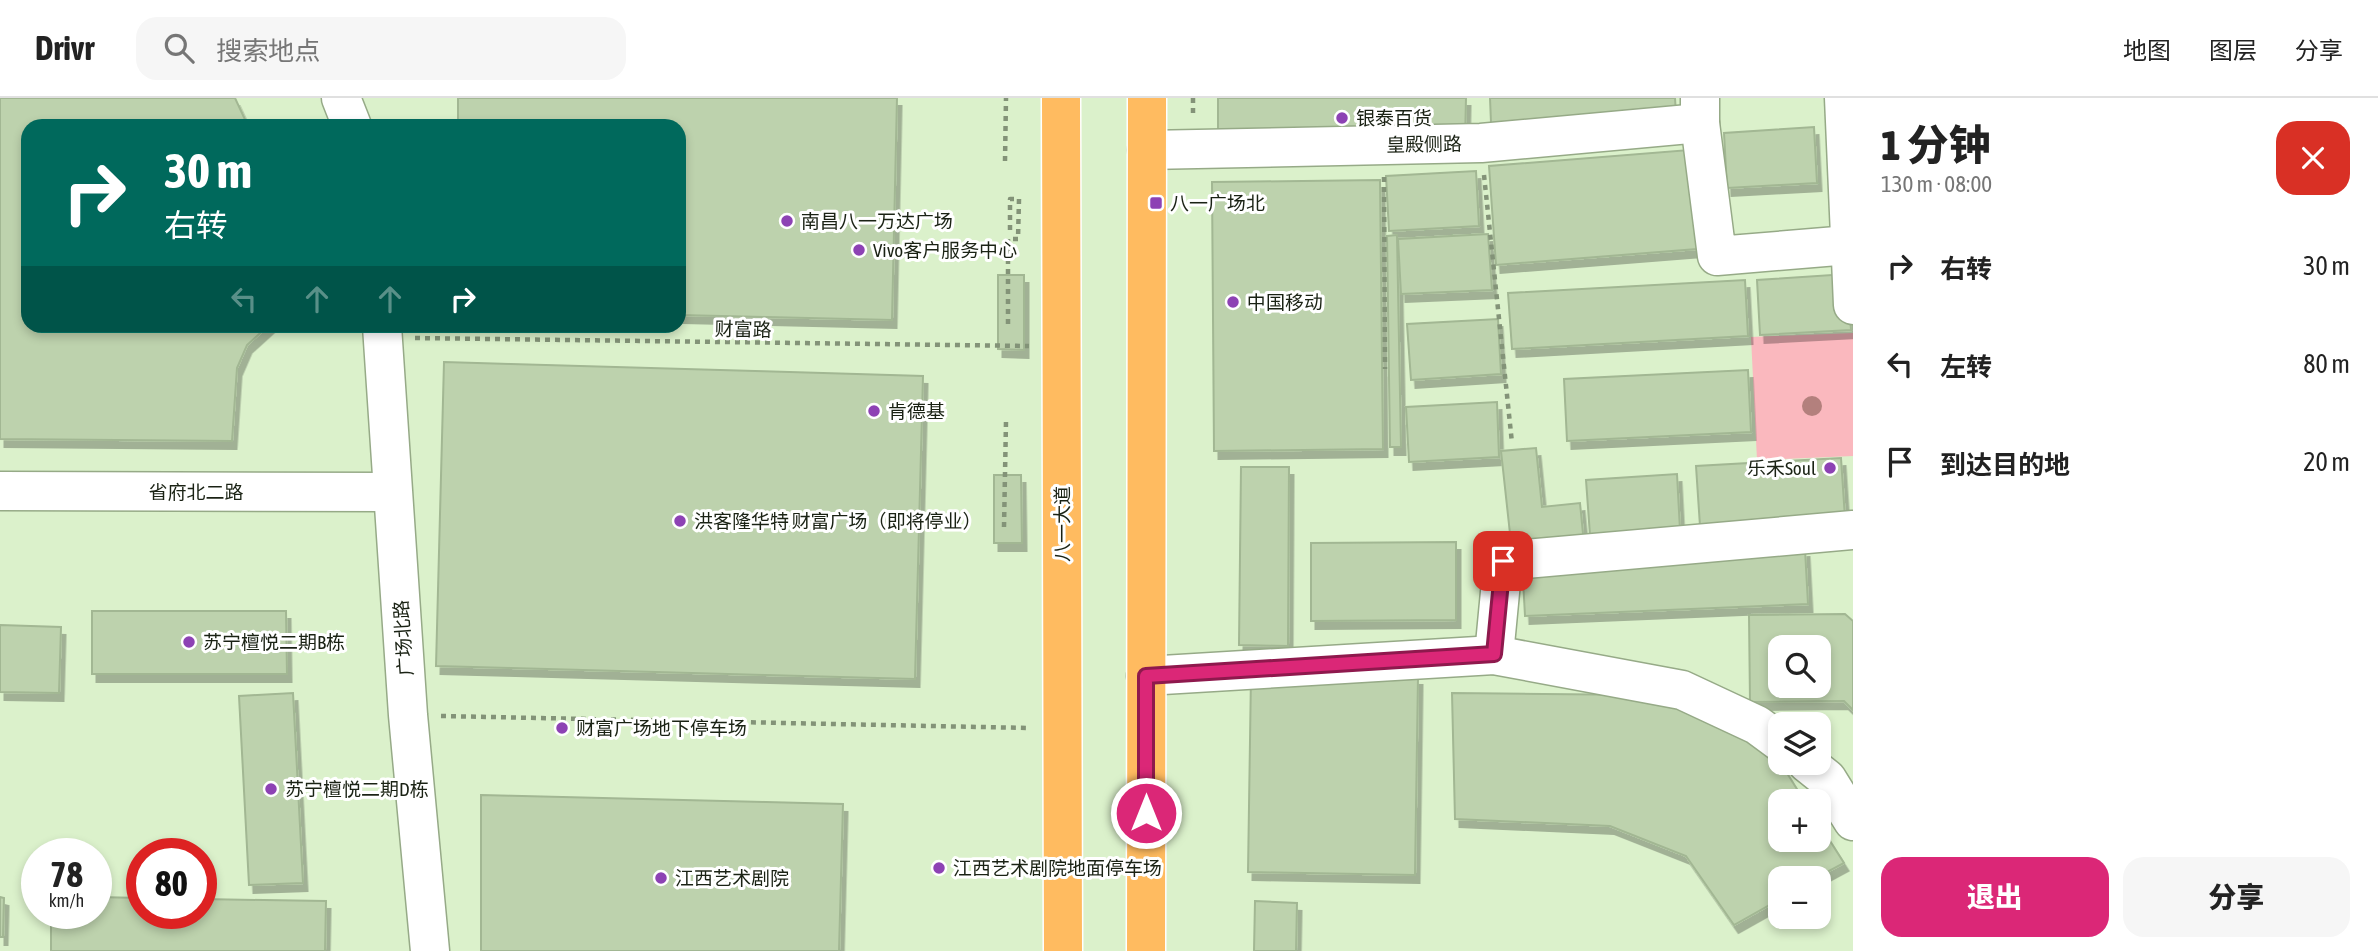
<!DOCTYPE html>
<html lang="zh">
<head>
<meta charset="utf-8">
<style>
	:root { --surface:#fff; --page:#f6f6f6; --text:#222; --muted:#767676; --line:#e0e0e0; --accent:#db2777 }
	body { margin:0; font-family:"Asap Condensed","Noto Sans SC",sans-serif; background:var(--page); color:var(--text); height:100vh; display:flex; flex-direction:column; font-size:26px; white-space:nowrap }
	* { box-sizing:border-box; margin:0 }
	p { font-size:23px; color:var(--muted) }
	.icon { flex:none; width:38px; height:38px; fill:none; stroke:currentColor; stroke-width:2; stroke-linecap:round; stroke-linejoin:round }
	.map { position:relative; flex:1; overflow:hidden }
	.panel { display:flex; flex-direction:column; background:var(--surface); width:525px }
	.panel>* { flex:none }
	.banner { position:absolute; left:21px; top:21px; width:665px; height:214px; border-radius:21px; box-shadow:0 4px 10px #0003; background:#00695c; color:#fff; overflow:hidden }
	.buttons { position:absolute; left:1768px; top:537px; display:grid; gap:14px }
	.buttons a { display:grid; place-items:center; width:63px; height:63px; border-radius:14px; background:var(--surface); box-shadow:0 4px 10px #0003; font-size:35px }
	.speed { position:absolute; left:21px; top:740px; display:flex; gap:14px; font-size:35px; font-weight:700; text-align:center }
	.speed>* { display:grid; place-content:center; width:91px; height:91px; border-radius:50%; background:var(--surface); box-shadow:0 4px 10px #0003; line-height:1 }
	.speed small { font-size:18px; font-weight:400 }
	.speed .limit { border:10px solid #d22; background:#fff; color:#111 }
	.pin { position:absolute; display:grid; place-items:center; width:60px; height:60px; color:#fff; margin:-30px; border-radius:14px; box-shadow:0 4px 10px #0006 }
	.me { position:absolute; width:77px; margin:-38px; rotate:0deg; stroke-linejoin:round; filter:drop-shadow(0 0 5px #0008) }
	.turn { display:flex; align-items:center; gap:24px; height:147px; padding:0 28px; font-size:32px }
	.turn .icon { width:91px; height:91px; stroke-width:2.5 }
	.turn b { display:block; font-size:49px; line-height:60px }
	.lanes { display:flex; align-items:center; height:66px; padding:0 28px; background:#0003; justify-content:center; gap:35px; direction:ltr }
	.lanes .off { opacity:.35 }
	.round { display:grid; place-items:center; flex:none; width:74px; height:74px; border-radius:21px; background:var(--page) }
	.headline { display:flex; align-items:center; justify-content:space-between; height:119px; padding:0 28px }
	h1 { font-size:42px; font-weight:800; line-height:52px }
	.action { display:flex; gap:14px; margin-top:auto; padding:14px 28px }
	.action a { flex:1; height:80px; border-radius:21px; background:var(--accent); color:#fff; font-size:28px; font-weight:800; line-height:80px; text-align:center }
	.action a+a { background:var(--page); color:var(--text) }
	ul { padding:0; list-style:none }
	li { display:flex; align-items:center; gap:21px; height:98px; padding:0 28px }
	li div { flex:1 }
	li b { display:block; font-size:26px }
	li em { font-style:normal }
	header { display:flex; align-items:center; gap:42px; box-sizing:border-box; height:98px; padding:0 35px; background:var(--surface); border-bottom:2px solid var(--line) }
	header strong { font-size:33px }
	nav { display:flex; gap:38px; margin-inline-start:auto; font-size:24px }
	.search { width:490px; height:63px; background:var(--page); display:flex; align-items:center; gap:18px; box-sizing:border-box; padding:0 24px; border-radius:21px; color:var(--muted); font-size:26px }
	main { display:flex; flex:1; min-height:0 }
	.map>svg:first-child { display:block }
	.green { fill:#fab8be }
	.building { fill:#bdd2ad; stroke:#a2b793; stroke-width:2; fill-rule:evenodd; filter:url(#shadow) }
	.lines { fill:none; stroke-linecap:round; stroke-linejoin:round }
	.minor-casing { stroke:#96aa87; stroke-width:41 }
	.highway-casing { stroke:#fff; stroke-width:41 }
	.path { stroke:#839378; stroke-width:4.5; stroke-dasharray:5 5; stroke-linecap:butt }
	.minor { stroke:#fff; stroke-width:38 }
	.highway { stroke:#ffbb60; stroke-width:38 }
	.tree { fill:#b3807d }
	.route-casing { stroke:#8e194d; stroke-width:18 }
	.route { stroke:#db2777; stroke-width:12 }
	.poi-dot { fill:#8d42b4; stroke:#fff; stroke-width:2.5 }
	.labels { text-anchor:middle; stroke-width:6; stroke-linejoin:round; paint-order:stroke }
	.poi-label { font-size:19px; fill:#1a2214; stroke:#fff; text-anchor:start }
	.street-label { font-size:19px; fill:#1a2214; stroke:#fff }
</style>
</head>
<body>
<header>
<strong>Drivr</strong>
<div class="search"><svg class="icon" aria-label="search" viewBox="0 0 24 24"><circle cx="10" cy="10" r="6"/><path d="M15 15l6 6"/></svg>搜索地点</div>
<nav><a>地图</a><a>图层</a><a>分享</a></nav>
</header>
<main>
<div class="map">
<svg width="1853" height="853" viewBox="0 0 1853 853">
	<defs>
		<filter id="shadow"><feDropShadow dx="4.5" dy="8" stdDeviation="0" flood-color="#0004"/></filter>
	</defs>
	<rect width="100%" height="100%" fill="#dbf1cb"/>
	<polygon class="green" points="1853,235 1853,358 1757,362 1751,239"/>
	<g class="building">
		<polygon points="0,0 235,0 248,28 28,28 28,228 268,228 247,247 237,270 232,343 0,341"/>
		<polygon points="458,0 897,0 892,222 679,217 679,28 458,28"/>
		<polygon points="1218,0 1466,0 1465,43 1218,40"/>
		<polygon points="1490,0 1675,0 1676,16 1491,25"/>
		<polygon points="1814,29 1817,85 1727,90 1724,35"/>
		<polygon points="1689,52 1697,151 1496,167 1489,68"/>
		<polygon points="1476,73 1479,128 1389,133 1386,78"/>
		<polygon points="1380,82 1383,351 1214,353 1212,84"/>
		<polygon points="1488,136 1492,192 1401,196 1398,141"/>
		<polygon points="1397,137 1401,349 1390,349 1387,138"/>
		<polygon points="1847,176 1851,232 1760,237 1757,182"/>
		<polygon points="998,177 1024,177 1024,252 998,251"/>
		<polygon points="1745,182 1748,238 1512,251 1508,195"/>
		<polygon points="1498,221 1501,276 1411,282 1407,226"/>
		<polygon points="444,264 923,278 915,581 436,568"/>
		<polygon points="1748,272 1751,334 1567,343 1564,281"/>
		<polygon points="1497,304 1499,359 1409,364 1406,309"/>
		<polygon points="1536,350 1542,409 1580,405 1584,446 1512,454 1501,353"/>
		<polygon points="1841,360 1845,420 1700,428 1696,368"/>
		<polygon points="1241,369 1289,369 1288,548 1239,547"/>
		<polygon points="1677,376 1680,432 1590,437 1586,382"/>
		<polygon points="994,377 1021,377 1022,445 994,445"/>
		<polygon points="1456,444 1456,522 1311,523 1311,445"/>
		<polygon points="1805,451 1808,506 1525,518 1522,463"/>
		<polygon points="92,513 286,513 287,576 92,576"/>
		<path d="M1845 516 1853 523V612L1844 603 1750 604 1749 517ZM1780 550H1818V588H1780Z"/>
		<polygon points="0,527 61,529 59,595 0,594"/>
		<polygon points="1251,577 1418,579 1415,777 1248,774"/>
		<polygon points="293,595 303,785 249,787 239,598"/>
		<polygon points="1452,595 1648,597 1772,651 1805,704 1780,704 1780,742 1818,742 1818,724 1844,765 1816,780 1780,780 1780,801 1734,827 1686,758 1610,728 1455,721"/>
		<polygon points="481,697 843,706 839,853 481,853"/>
		<polygon points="0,799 4,800 3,839 0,839"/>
		<polygon points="96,799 142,800 142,816 201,816 201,801 326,803 325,853 51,853 51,816 96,816"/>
		<polygon points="1255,803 1297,805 1296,853 1254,853"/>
	</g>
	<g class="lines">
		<defs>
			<g id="minor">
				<polyline points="341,0 352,28"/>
				<polyline points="1700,0 1700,25 1717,158 1849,147"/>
				<polyline points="1844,0 1853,207"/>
				<polyline points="1147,52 1481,45 1700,25"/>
				<polyline points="382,228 408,617 430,853"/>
				<polyline points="0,393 392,394"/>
				<polyline points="1494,557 1503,463 1853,432"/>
				<polyline points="1146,578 1494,557 1682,592 1757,627 1780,644"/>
				<polyline points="1807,665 1827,681 1853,723"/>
			</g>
			<g id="highway">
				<polyline points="1061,0 1063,853"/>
				<polyline points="1146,853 1147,0"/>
			</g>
		</defs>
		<use href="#minor" class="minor-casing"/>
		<use href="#highway" class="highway-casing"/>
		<g class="path">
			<polyline points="1193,0 1193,20"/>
			<polyline points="1005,63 1006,0"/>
			<polyline points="1484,77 1512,345"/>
			<polyline points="1384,79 1385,271"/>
			<polyline points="1008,226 1008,141 1018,141 1019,101 1010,101 1010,134"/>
			<polyline points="415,240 1029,248"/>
			<polyline points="1004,429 1006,323"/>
			<polyline points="441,618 1030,630"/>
		</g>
		<use href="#minor" class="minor"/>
		<use href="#highway" class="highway"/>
	</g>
	<circle class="tree" cx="1812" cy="308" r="10"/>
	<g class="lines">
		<defs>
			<polyline id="route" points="1146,715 1146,578 1494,556 1503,463"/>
		</defs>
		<use href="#route" class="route-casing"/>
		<use href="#route" class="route"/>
	</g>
	<g class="poi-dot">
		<circle cx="1342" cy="20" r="7"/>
		<rect x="1149" y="98" width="14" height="14" rx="3.5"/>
		<circle cx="787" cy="123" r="7"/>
		<circle cx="859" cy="152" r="7"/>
		<circle cx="1233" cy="204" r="7"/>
		<circle cx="874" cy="313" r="7"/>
		<circle cx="1830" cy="370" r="7"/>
		<circle cx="680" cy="423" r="7"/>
		<circle cx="189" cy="544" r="7"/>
		<circle cx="562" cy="630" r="7"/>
		<circle cx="271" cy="691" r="7"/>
		<circle cx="939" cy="770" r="7"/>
		<circle cx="661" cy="780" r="7"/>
	</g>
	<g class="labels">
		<g class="poi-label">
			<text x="1356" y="27">银泰百货</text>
			<text x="1170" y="112">八一广场北</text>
			<text x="801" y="130">南昌八一万达广场</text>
			<text x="873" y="159">Vivo客户服务中心</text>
			<text x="1247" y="211">中国移动</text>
			<text x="888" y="320">肯德基</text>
			<text x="1816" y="377" text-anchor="end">乐禾Soul</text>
			<text x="694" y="430">洪客隆华特 财富广场（即将停业）</text>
			<text x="203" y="551">苏宁檀悦二期B栋</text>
			<text x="576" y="637">财富广场地下停车场</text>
			<text x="285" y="698">苏宁檀悦二期D栋</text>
			<text x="953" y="777">江西艺术剧院地面停车场</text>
			<text x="675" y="787">江西艺术剧院</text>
		</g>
		<g class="street-label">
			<text transform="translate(1424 46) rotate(-1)" y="7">皇殿侧路</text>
			<text transform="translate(743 231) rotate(1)" y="7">财富路</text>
			<text x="196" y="401">省府北二路</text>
			<text transform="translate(1062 426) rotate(-90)" y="7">八一大道</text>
			<text transform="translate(403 540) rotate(-94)" y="7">广场北路</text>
		</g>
	</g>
</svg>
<div class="buttons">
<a><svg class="icon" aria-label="search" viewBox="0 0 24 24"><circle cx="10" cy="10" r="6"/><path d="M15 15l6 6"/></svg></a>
<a><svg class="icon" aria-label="layers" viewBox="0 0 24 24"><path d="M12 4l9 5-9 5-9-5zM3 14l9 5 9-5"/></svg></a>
<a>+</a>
<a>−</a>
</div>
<div class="speed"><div>78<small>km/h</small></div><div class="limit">80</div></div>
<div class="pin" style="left:1503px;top:463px;background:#d93025"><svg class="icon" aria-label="arrive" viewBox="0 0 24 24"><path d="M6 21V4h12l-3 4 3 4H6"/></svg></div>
<svg class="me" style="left:1146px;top:715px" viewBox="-20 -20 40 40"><circle r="17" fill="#db2777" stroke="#fff" stroke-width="3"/><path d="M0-11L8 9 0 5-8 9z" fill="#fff"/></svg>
<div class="banner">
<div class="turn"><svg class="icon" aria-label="right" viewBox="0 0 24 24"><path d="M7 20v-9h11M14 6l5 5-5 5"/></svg><div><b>30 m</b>右转</div></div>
<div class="lanes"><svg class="icon off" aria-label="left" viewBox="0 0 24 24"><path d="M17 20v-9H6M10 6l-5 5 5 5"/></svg><svg class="icon off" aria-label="ahead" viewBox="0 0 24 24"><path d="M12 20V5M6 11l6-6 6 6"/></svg><svg class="icon off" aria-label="ahead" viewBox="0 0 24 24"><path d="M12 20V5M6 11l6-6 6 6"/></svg><svg class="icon" aria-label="right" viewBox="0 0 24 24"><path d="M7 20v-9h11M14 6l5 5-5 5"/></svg></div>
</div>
</div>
<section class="panel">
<div class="headline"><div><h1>1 分钟</h1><p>130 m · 08:00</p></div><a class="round" style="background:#d93025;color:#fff"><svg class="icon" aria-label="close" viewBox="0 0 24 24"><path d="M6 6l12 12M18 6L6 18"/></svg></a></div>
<ul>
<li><svg class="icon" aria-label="right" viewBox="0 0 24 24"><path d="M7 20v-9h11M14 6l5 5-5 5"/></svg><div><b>右转</b></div><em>30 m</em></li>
<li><svg class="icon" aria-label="left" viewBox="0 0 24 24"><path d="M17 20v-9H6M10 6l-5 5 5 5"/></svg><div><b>左转</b></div><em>80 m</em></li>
<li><svg class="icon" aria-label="arrive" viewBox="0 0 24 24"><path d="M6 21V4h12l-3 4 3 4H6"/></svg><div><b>到达目的地</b></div><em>20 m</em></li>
</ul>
<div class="action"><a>退出</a><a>分享</a></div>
</section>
</main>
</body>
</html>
